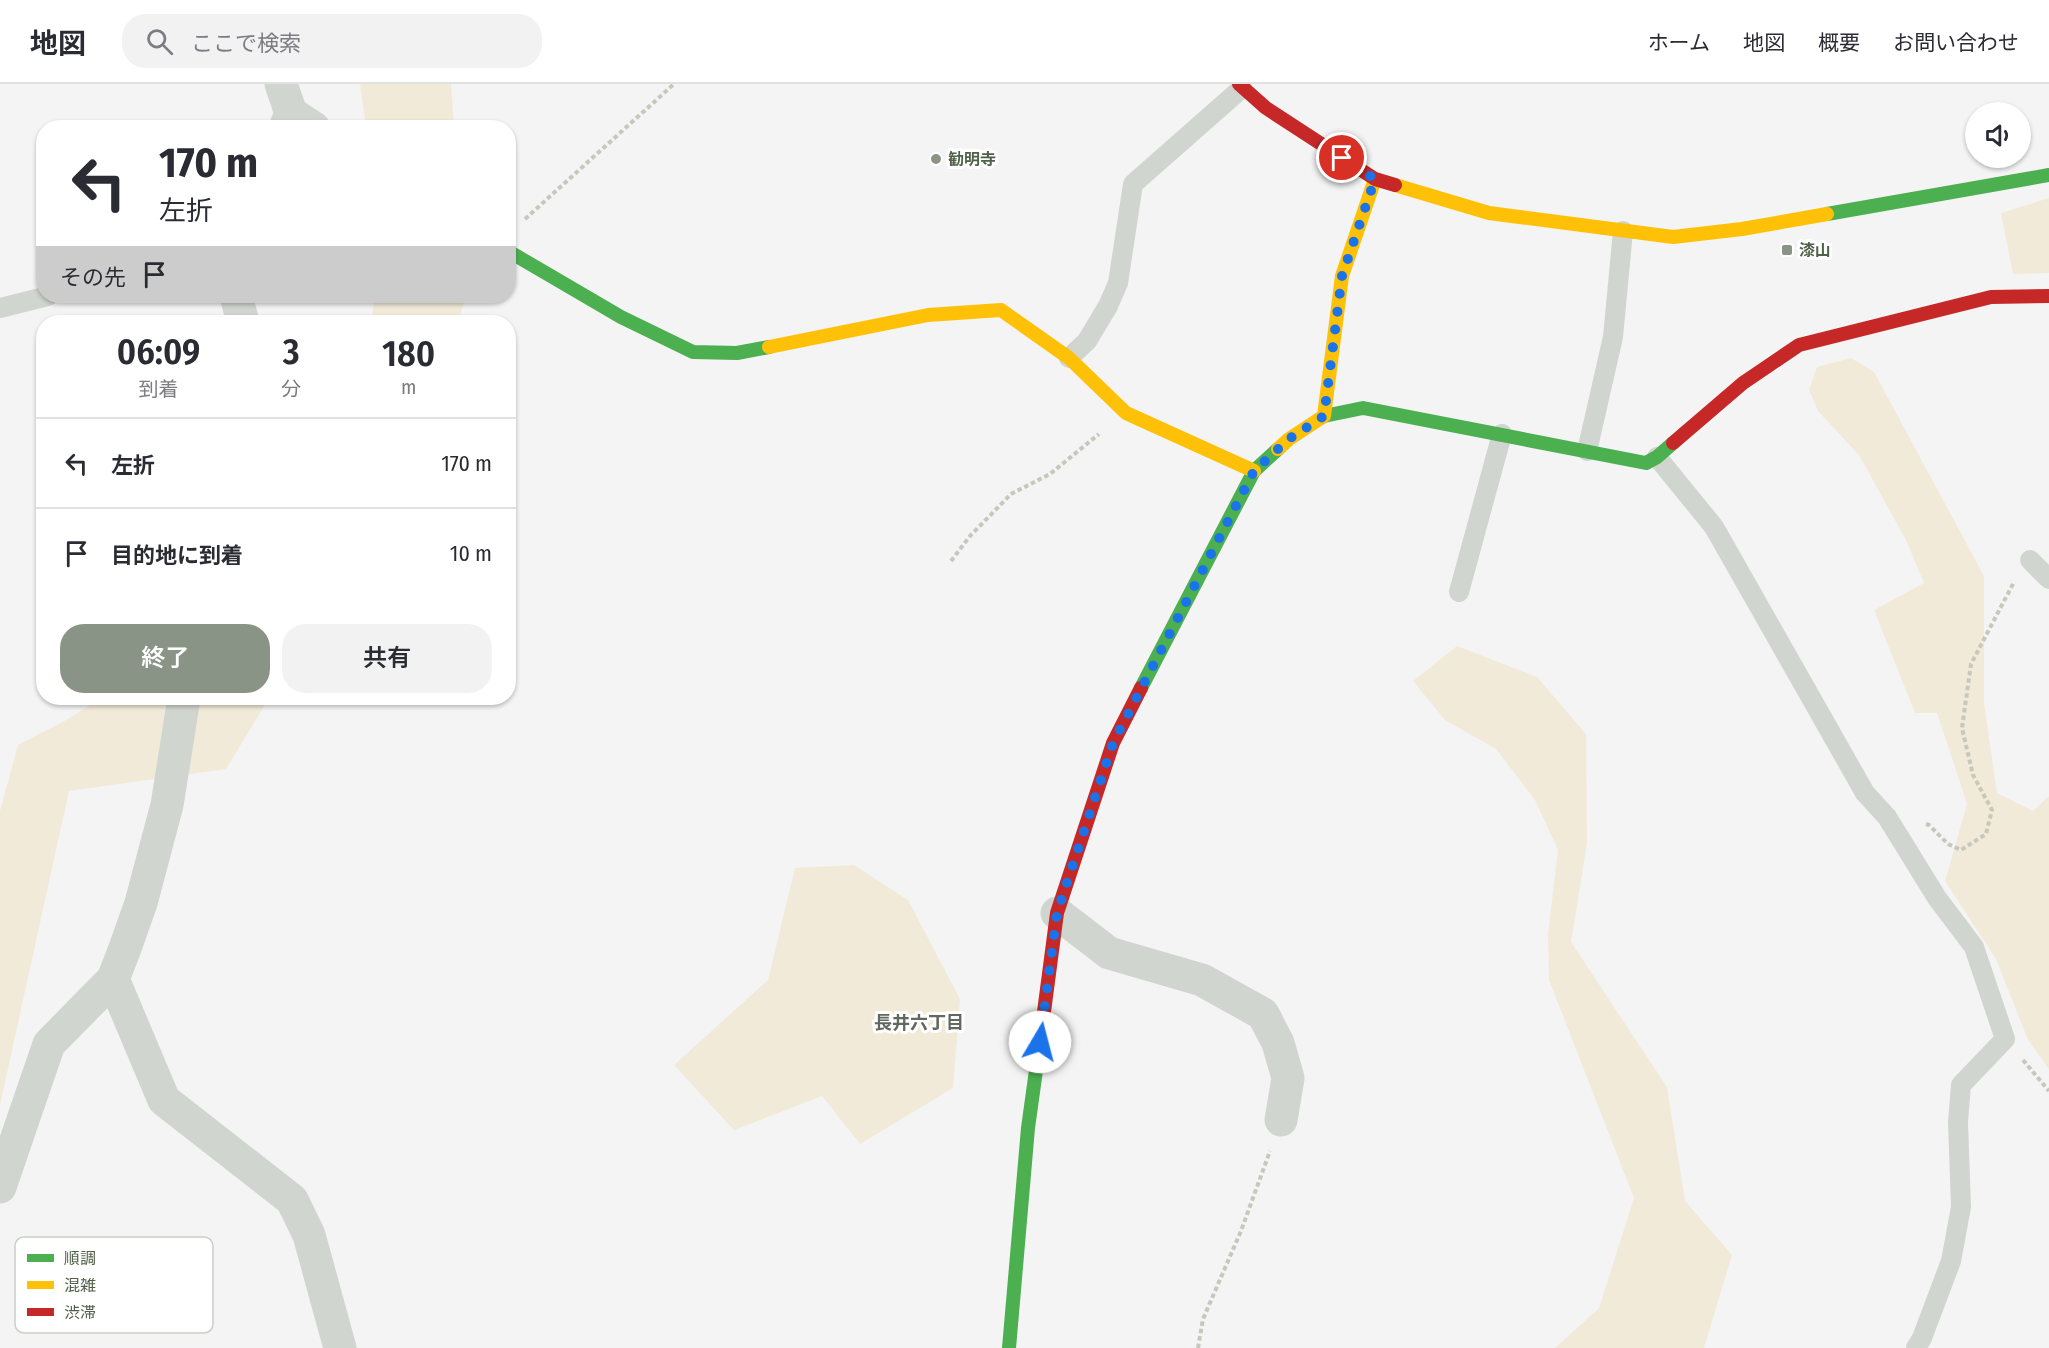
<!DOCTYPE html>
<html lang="ja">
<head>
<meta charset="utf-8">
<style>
	:root { --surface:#fff; --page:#f2f2f3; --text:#2b2b33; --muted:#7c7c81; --line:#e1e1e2; --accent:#899486 }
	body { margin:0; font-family:"Fira Sans Condensed","Noto Sans JP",sans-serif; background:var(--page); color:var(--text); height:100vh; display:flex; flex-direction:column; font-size:22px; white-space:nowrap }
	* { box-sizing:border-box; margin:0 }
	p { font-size:20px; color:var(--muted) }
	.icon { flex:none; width:33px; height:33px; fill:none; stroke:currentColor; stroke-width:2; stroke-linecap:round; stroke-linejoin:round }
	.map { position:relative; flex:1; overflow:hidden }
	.details { position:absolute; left:36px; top:231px; width:480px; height:390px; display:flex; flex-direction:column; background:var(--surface); border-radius:24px; box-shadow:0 2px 4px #0004 }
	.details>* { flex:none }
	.guide { position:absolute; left:36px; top:36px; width:480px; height:183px; border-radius:24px; box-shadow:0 2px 4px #0004; background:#fff; color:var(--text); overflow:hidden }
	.tools { position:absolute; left:1965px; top:18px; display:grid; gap:12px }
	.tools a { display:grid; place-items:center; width:66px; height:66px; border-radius:50%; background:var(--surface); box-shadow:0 2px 4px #0004; font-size:30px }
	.pin { position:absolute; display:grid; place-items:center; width:51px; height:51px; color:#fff; margin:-26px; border:3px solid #fff; border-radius:50%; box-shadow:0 2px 6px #0007 }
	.me { position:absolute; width:66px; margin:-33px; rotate:8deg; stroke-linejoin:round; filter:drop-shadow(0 0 4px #0008) }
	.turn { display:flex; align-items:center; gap:21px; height:126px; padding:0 24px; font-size:27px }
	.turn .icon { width:78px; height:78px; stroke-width:2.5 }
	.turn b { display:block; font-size:42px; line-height:51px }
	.then { display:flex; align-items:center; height:57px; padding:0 24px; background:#0003; gap:12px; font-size:22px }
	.eta { display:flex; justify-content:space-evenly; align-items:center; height:102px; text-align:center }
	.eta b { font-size:36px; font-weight:600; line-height:42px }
	.primary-button { display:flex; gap:12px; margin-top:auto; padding:12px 24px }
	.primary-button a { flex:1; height:69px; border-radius:24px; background:var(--accent); color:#fff; font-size:24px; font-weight:600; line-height:69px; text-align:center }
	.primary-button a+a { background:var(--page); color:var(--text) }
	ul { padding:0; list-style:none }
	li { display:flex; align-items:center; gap:18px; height:90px; padding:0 24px; border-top:2px solid var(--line) }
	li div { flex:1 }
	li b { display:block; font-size:22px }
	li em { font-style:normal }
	header { display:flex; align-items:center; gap:36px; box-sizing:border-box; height:84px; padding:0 30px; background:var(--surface); border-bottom:2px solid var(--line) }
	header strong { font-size:28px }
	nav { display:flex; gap:33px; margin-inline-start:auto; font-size:21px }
	.search { width:420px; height:54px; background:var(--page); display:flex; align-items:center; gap:15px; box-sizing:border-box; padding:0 21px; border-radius:24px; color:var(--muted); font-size:22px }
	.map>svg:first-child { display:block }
	.green { fill:#f2ead9 }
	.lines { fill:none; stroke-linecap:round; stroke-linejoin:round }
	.path { stroke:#c7c7bc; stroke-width:4; stroke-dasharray:4.5 3; stroke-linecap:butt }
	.lane { stroke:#d1d5cf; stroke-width:20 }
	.street { stroke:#d1d5cf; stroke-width:33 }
	.fast { stroke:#4caf50; stroke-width:14 }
	.slow { stroke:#ffc107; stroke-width:14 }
	.jam { stroke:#c62828; stroke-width:14 }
	.route { stroke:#1a73e8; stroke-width:10; stroke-dasharray:0 18 }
	.poi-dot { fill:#899486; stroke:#fff; stroke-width:2 }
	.labels { text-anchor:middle; stroke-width:6; stroke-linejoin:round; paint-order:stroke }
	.poi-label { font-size:16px; font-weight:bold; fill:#50614a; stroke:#fff; text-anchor:start }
	.neighbourhood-label { font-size:18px; font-weight:bold; fill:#60685f; stroke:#fff }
	.key { fill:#fff; stroke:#cad0c9; stroke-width:1.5 }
	.key-label { font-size:16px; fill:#50614a }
</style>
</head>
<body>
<header>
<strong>地図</strong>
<div class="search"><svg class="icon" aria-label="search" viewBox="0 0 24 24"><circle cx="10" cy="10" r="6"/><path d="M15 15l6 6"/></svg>ここで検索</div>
<nav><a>ホーム</a><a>地図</a><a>概要</a><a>お問い合わせ</a></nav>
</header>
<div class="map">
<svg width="2049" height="1264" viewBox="0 0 2049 1264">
	<rect width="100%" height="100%" fill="#f4f4f4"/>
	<g class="green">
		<polygon points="360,0 451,0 454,43 366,43"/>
		<polygon points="2049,114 2049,189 2013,190 2001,129"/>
		<polygon points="375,212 466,212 458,238 371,238"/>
		<polygon points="1851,274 1874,288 1984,492 1984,619 1997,709 2033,727 2049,712 2049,985 2028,956 1996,875 1945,797 1967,720 1937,629 1915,629 1874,526 1924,499 1906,456 1859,371 1818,327 1809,306 1817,283"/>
		<polygon points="1457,562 1537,593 1586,650 1587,759 1571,858 1667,1003 1685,1117 1732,1171 1704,1264 1555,1264 1599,1224 1634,1114 1549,896 1548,850 1558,766 1535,716 1496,665 1445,636 1413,597"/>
		<polygon points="101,614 269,614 226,685 69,707 0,1021 0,727 18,661 68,635"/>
		<polygon points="854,781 908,816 960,915 953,1004 860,1060 822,1012 734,1046 674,981 768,896 795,784"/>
	</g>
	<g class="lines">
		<g class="path">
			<polyline points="525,135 674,0"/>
			<polyline points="951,477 970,452 1011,410 1050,390 1099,350"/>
			<polyline points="1926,740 1929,741 1948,760 1961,766 1986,750 1992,726 1973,691 1962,644 1971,580 2014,498"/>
			<polyline points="2023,976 2049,1007"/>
			<polyline points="1198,1264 1203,1235 1241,1147 1270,1067"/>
		</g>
		<g class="lane">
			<polyline points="0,224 48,212"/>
			<polyline points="1069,274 1087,257 1108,222 1118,199 1133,100 1242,4"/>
			<polyline points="1587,367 1613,253 1623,147"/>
			<polyline points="1657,373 1714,443 1865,709 1887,733 1937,814 1974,863 2005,955 1961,1001 1958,1038 1961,1123 1951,1177 1922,1254 1916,1264"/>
			<polyline points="2030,476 2049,495"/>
			<polyline points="1459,508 1502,350"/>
		</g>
		<g class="street">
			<polyline points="281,0 291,29 285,44"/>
			<polyline points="291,29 314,44"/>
			<polyline points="236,212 243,238"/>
			<polyline points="1057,829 1109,869 1202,896 1263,930 1278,959 1288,994 1281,1036"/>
			<polyline points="113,895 164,1016 292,1116 309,1151 340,1264"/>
			<polyline points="0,1103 49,960 113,895 124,867 141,819 167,721 184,614"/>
		</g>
		<g class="fast">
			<polyline points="1827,130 2049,91"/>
			<polyline points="508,167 621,233 693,268 737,269 769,263"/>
			<polyline points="1324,332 1363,324 1646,379 1657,373 1673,359"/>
			<polyline points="1141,604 1254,387 1278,365"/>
			<polyline points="1009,1264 1028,1044 1042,943"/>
		</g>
		<g class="slow">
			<polyline points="1395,101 1489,129 1673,153 1742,145 1827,130"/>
			<polyline points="769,263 928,231 1001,226 1069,274 1126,329 1254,387"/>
			<polyline points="1278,365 1289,355 1324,332 1342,192 1375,95"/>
		</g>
		<g class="jam">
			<polyline points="1239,0 1266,24 1375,95 1395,101"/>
			<polyline points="1673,359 1743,299 1799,261 1991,213 2049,212"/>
			<polyline points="1042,943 1057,829 1113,659 1141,604"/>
		</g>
	</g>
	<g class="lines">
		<polyline class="route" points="1040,958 1057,829 1113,659 1254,387 1289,355 1324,332 1342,192 1375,95 1342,74"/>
	</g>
	<g class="poi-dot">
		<circle cx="936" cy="75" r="6"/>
		<rect x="1781" y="160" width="12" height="12" rx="3"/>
	</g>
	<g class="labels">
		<g class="poi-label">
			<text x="948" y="81">勧明寺</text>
			<text x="1799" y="172">漆山</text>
		</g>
		<g class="neighbourhood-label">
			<text x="919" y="945">長井六丁目</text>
		</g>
	</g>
	<rect x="15" y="1153" width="198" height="96" rx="9" class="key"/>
	<rect x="27" y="1170" width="27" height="8" fill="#4caf50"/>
	<rect x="27" y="1197" width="27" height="8" fill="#ffc107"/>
	<rect x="27" y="1224" width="27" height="8" fill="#c62828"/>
	<g class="key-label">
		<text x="64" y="1180">順調</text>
		<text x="64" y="1207">混雑</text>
		<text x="64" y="1234">渋滞</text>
	</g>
</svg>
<div class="tools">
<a><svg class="icon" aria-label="sound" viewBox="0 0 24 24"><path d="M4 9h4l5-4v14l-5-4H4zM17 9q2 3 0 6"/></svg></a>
</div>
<div class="pin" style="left:1342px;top:74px;background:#d93025"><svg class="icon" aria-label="arrive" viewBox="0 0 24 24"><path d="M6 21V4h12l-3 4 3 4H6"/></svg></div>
<svg class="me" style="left:1040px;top:958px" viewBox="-20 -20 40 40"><circle r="19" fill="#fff"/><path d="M0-13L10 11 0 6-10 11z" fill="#1a73e8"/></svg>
<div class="guide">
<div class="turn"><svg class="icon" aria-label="left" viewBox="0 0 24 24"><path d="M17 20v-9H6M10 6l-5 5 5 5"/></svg><div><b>170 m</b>左折</div></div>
<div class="then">その先<svg class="icon" aria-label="arrive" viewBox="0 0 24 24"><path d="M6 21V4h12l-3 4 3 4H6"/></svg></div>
</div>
<section class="details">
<div class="eta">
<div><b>06:09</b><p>到着</p></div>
<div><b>3</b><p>分</p></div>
<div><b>180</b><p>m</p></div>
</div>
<ul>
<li><svg class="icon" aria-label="left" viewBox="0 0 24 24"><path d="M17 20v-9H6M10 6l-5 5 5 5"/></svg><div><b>左折</b></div><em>170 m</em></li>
<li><svg class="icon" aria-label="arrive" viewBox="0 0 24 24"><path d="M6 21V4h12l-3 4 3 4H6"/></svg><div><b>目的地に到着</b></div><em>10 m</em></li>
</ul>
<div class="primary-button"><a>終了</a><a>共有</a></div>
</section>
</div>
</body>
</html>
